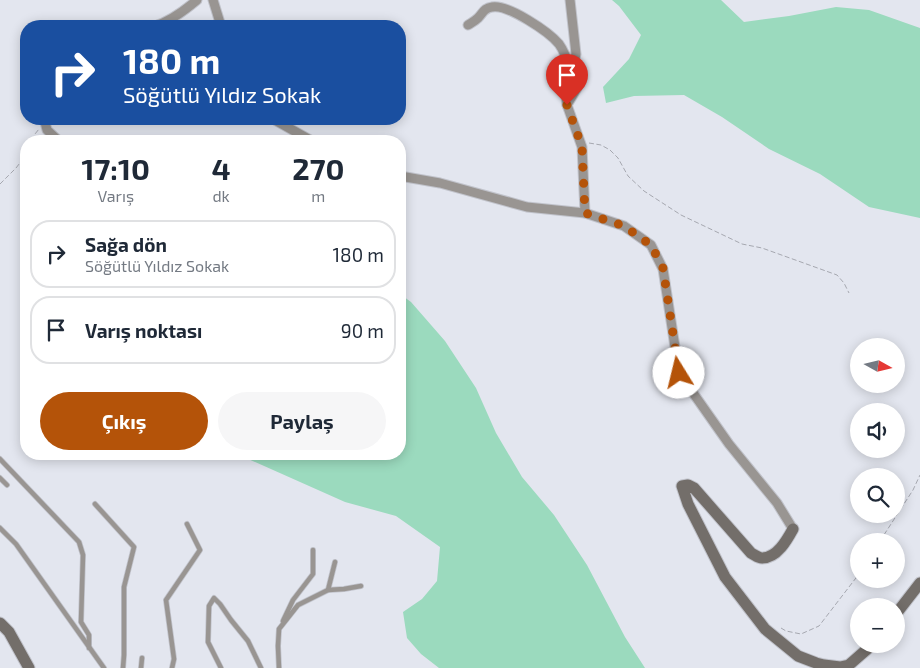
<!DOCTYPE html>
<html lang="tr">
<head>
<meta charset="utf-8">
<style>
	:root { --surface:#fff; --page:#f6f6f7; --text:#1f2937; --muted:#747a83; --line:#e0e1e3; --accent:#b45309 }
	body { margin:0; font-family:"Exo 2",sans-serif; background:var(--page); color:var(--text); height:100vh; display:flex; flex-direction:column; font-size:19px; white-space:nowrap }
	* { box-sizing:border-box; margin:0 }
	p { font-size:16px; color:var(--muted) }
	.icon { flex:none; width:28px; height:28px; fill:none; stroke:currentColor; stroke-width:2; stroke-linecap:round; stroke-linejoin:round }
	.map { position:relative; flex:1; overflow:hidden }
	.details { position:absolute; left:20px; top:135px; width:386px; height:325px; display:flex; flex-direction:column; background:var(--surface); border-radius:20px; box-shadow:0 2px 12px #0003 }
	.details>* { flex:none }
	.hud { position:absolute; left:20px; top:20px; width:386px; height:105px; border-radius:20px; box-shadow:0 2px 12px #0003; background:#1a4fa0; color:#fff; overflow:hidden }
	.needle { width:32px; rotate:98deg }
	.controls { position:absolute; left:850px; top:338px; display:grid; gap:10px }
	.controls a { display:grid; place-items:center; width:55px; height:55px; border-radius:50%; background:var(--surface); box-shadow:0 2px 12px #0003; font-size:25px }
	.pin { position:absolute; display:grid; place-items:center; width:42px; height:42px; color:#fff; margin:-51px -21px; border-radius:50% 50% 50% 0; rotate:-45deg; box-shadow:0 0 5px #0007 }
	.pin .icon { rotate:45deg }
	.me { position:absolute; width:55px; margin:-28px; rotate:351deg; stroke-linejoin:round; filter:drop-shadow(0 0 4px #0008) }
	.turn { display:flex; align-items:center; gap:18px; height:105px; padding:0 20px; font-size:22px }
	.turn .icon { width:65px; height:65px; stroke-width:2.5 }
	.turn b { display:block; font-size:35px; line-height:42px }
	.eta { display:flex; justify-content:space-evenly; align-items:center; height:85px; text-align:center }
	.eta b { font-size:30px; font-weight:700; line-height:35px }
	.cta { display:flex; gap:10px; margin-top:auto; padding:10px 20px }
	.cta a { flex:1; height:58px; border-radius:30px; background:var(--accent); color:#fff; font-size:20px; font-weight:700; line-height:58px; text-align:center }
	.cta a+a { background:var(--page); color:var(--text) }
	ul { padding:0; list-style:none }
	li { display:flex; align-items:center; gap:15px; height:68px; margin:0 10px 8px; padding:0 10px; border:2px solid var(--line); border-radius:20px }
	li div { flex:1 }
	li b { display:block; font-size:19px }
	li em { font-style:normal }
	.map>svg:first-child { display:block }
	.green { fill:#9bdabe }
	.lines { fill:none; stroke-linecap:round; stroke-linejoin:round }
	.lane-casing { stroke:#c1c3cb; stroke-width:6 }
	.street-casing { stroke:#c1c3cb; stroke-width:11 }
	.secondary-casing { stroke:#c1c3cb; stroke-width:13 }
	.path { stroke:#a6a8b0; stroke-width:1; stroke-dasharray:5 2.5; stroke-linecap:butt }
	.lane { stroke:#999592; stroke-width:4.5 }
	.street { stroke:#999592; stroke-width:9 }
	.secondary { stroke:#736e6a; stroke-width:11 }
	.route { stroke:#b45309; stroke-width:9; stroke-dasharray:0 16.2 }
</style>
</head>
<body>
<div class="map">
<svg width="920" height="668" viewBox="0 0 920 668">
	<rect width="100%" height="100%" fill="#e3e6ef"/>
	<g class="green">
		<polygon points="612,0 721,0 744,22 789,16 836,7 869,10 920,28 920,218 869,207 820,174 769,149 722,117 684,95 634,96 606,103 603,87 629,59 641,35 619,6"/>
		<polygon points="400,294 411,302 445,341 476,388 496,433 522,477 554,515 587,565 625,637 645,668 439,668 421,654 407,638 403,612 422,599 437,581 440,547 396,516 345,502 237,454 400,454 400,389 403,387 405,363 400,359"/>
	</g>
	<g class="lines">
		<defs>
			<g id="lane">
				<polyline points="0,459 79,542 83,555 81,622 89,635 89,648"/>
				<polyline points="0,478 7,485"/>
				<polyline points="95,504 134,547 124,587 124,655 123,668"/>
				<polyline points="0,528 16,544 104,668"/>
				<polyline points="328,590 344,589 361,586"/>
				<polyline points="283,621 293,600 313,574 313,550"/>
				<polyline points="141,668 142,658"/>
				<polyline points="172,668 174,659 166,600 200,550 187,524"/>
				<polyline points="221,668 208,642 209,606 214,598 220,604 231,620 248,641 261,668"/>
				<polyline points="279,668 278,646 279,629 298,605 328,590 335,562"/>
			</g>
			<g id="street">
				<polyline points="213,0 221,26"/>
				<polyline points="570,0 576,54 566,96 567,105 582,147 585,213"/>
				<path d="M468 25C471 23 475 21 478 18 483 13 484 8 492 7 508 4 549 32 559 44 565 52 568 62 571 72"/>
				<path d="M155 26C171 21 184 11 197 0"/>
				<polyline points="567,105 577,88"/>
				<polyline points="47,119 45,122 47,130 59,141"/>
				<polyline points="273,119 312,141"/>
				<polyline points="400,176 440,183 527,207 585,213 624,226 651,245 663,269 679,373 729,444 777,503 793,529"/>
			</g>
			<g id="secondary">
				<path d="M793 529C787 540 777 558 762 558 758 558 755 555 751 553L694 488 688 485 682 486 688 504 725 577 765 629 798 656 816 663 824 665 840 667 849 665 873 644"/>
				<polyline points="896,614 920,583"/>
				<polyline points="0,623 9,632 29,668"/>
			</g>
		</defs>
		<use href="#lane" class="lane-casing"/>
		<use href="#street" class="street-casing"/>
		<use href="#secondary" class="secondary-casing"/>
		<g class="path">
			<polyline points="33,141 35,134 39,129"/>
			<polyline points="589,143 601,145 610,150 618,158 628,176 644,191 681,215 742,244 762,248 837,275 844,283 849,293"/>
			<polyline points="0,184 16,168 26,155"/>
			<polyline points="880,541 913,490 920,475"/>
			<polyline points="781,628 786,631 801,634 819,626 859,574"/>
		</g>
		<use href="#lane" class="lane"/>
		<use href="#street" class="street"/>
		<use href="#secondary" class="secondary"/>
	</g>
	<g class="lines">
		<polyline class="route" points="567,105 582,147 585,213 624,226 651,245 663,268 679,373"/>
	</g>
</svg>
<div class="controls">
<a><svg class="needle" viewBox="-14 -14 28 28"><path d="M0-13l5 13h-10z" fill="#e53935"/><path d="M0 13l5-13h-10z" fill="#747a83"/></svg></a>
<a><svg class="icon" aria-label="sound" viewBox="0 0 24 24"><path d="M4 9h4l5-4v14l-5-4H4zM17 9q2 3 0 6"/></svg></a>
<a><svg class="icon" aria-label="search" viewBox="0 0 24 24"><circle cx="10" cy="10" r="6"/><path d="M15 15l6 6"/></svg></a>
<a>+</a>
<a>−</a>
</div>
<div class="pin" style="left:567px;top:105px;background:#d93025"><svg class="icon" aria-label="arrive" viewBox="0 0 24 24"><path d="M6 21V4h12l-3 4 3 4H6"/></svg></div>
<svg class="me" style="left:679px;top:373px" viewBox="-20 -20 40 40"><circle r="19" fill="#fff"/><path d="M0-13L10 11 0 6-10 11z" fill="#b45309"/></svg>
<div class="hud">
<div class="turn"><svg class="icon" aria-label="right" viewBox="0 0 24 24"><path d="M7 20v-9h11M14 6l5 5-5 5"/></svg><div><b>180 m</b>Söğütlü Yıldız Sokak</div></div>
</div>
<section class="details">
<div class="eta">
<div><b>17:10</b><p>Varış</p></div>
<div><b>4</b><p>dk</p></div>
<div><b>270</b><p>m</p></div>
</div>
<ul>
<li><svg class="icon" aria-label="right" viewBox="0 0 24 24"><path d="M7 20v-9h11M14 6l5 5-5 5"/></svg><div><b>Sağa dön</b><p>Söğütlü Yıldız Sokak</p></div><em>180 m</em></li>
<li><svg class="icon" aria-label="arrive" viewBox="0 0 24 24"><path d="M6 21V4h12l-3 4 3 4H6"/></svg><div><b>Varış noktası</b></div><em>90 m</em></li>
</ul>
<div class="cta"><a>Çıkış</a><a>Paylaş</a></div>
</section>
</div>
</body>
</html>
